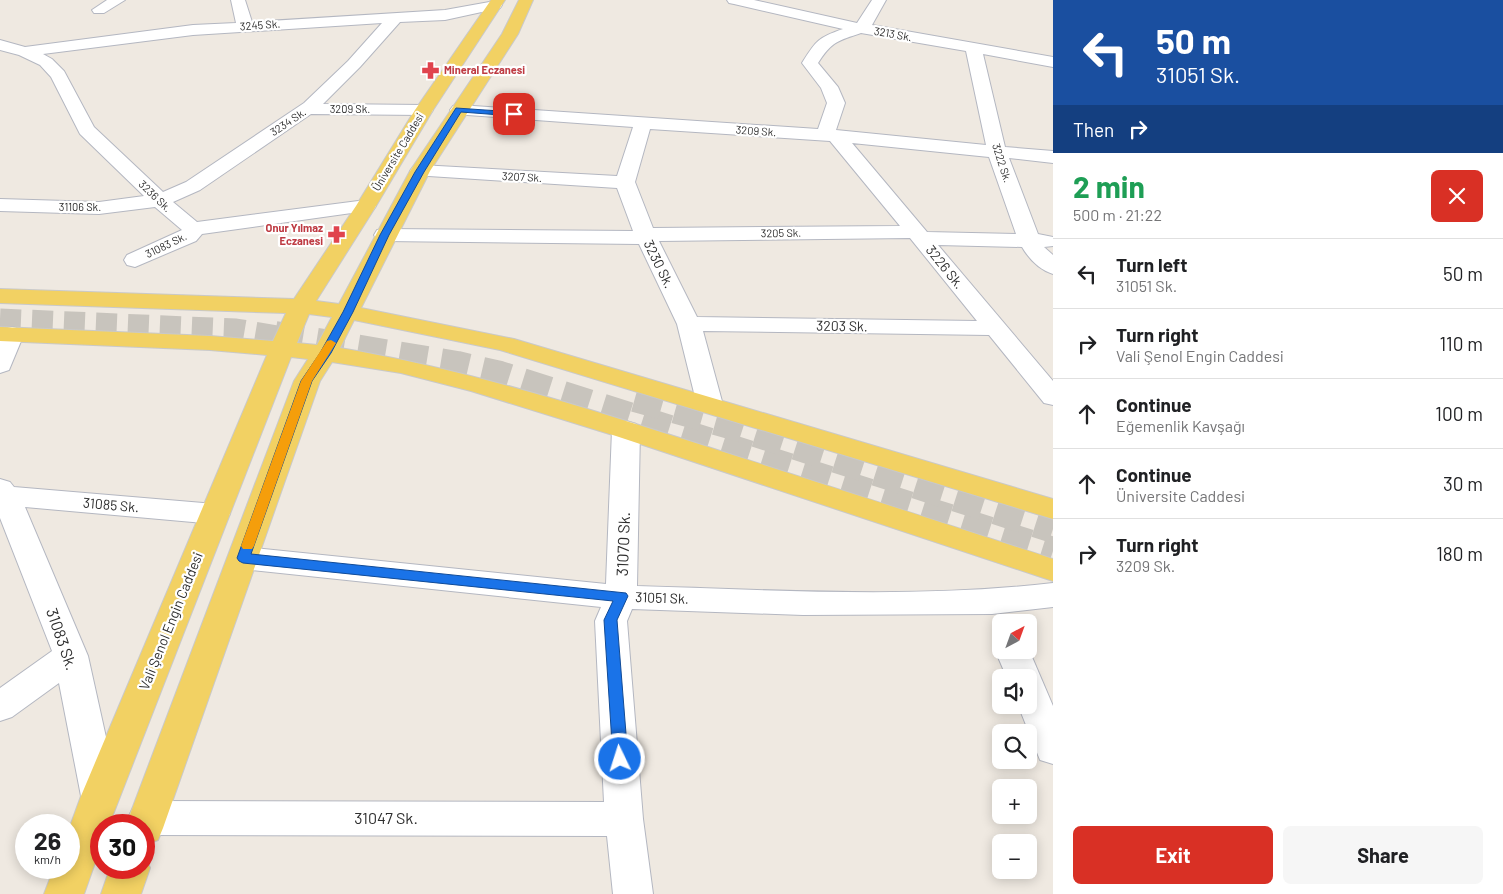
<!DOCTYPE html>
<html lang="en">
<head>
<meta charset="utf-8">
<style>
	:root { --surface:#fff; --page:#f6f6f6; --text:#202124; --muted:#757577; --line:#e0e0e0; --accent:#d93025 }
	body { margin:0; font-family:Barlow,sans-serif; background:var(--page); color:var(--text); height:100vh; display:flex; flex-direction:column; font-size:19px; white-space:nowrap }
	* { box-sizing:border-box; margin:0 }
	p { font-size:16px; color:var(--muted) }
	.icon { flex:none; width:28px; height:28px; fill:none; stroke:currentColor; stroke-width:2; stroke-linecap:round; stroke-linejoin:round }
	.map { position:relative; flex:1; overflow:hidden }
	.side { display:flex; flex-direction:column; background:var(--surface); width:450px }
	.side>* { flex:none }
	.top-card { background:#1a4fa0; color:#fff; overflow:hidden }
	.needle { width:32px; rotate:41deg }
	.tools { position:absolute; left:992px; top:614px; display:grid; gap:10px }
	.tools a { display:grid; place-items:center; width:45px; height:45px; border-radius:8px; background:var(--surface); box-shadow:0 2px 12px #0003; font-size:25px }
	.speed { position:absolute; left:15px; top:814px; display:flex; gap:10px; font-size:25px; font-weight:700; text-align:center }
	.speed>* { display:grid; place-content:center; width:65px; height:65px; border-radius:50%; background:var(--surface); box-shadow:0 2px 12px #0003; line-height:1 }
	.speed small { font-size:12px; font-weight:400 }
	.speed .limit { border:8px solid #d22; background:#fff; color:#111 }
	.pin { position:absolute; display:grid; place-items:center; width:42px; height:42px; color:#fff; margin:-21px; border-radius:10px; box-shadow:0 2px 8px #0006 }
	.me { position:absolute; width:55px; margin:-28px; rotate:356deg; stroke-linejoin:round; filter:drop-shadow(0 0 4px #0008) }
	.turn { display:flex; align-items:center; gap:18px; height:105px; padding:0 20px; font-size:22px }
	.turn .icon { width:65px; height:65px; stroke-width:2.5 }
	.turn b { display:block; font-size:35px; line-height:42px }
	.then { display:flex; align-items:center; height:48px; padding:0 20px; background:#0003; gap:10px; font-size:19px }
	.round { display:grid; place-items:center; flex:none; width:52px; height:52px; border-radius:8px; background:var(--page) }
	.head { display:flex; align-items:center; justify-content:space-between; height:85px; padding:0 20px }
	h1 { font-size:30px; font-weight:700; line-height:38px; color:#1e9e55 }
	.cta { display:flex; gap:10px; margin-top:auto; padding:10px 20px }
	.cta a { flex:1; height:58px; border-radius:8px; background:var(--accent); color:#fff; font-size:20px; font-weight:700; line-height:58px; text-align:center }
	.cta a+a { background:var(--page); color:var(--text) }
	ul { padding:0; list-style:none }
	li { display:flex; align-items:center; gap:15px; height:70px; padding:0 20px; border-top:1px solid var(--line) }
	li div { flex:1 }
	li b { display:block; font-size:19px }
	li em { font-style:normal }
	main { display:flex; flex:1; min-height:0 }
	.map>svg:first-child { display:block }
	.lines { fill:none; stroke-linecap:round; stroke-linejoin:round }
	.major-tunnel-far1 { stroke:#c8c4bd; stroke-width:21; stroke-dasharray:21 11; stroke-linecap:butt }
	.major-tunnel { stroke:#c8c4bd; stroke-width:28; stroke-dasharray:28 14; stroke-linecap:butt }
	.minor-casing { stroke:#b4b7c1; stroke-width:2 }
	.major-casing { stroke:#c9c9c9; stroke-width:2 }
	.minor { fill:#fff; fill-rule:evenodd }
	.major { fill:#f2d163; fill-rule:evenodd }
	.route { fill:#1a73e8; stroke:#114b97 }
	.slow { fill:#f59e0b }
	.labels { text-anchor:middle; stroke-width:4.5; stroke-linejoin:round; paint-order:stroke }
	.far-street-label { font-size:11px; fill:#2e2e2e; stroke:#fff }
	.far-health-label { font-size:11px; font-weight:bold; fill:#be3a42; stroke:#fff; text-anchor:start }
	.street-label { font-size:14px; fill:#2e2e2e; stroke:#fff }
	.near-street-label { font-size:16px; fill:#2e2e2e; stroke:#fff }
</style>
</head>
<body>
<main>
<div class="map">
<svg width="1053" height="894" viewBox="0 0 1053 894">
	<rect width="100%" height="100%" fill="#efe9e1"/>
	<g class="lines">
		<polyline class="major-tunnel-far1" points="0,319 236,329 283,337"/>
		<g class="major-tunnel">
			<polyline points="275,335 457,365 500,375 1053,551"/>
			<polyline points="635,398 737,427 1053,529"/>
		</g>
		<defs>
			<g id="minor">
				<polygon points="107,0 125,0 104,13 94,13 92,10"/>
				<path d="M231 0H245L252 22 445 10 495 1 500 2 502 5 500 8 445 20 400 22 360 67 323 104 424 105 430 106 433 110 430 114 424 115 311 114 200 190 173 202 197 222 366 200 373 202 376 206 373 210 202 234 196 241 135 267 127 265 124 260 127 255 182 230 155 207 99 214 0 211V199L99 202 144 196 80 134 51 77 40 65 19 55 0 50V40L25 47 193 25 236 23ZM382 23 348 61 304 103 186 182 163 192 94 127 64 71 52 59 43 54 193 35Z"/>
				<path d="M727 0H754L857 23 872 0H886L872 25 1053 57V67L983 54 1005 147 1053 151V163L1009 158 1038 234 1053 237V246L1044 247 1053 255V274C1040 270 1029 259 1022 247L938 245 1053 381V405L1044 403 989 335 703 331 723 405 719 411 710 413 701 411 697 405 677 324 639 244 385 241 377 240 374 235 377 230 385 229 633 231 617 188 413 175 410 171 413 167 420 165 617 176 633 127 453 114 450 110 453 106 459 105 818 129 827 103 821 88 802 63C816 41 817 38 843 29L734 4 729 3ZM861 33 966 51 986 145 836 130 845 103 838 87 818 63C832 41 838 41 861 33ZM650 129 830 141 900 226 653 228 635 182ZM852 143 989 157 1016 234 927 232ZM910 238 977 321 697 317 659 241Z"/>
				<polygon points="12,327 21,329 24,334 9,370 0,373 0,334 3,329"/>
				<path d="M626 421 636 424 640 430 637 586C775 590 915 599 1053 583V607L992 614 803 615 632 609 627 621 643 819 653 894H613L607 836 147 835 144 834V825H131L128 818 134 806 147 801 604 802 595 621 601 607 243 569 232 566 228 558 232 550 243 547 606 584 612 430 616 424Z"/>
				<polygon points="0,479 10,482 14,487 215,504 225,507 230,514 225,521 215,524 25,507 88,656 119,796 113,808 100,812 87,808 81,796 59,683 12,717 0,721 0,688 52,651 0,518"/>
				<polygon points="1001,640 1001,650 1029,650 1053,706 1053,764 1040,760 1018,705 1029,705 1029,678 1007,678 995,650"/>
			</g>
			<g id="major">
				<path d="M491 0H505L433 110 376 206 316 301 339 304 410 171 502 34 519 0H533L518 34 430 171 361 308 514 339 1053 499V519L500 350 354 320 340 348C465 369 587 408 708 447 823 484 938 521 1053 559V581L616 436 471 391 401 373 332 362 320 381 163 828 158 840 144 845V825H126L294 381 308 359 291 357 109 825H101V846L84 894H44L54 868H69V829L81 796 267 355 210 350 0 341V327L210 336 273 341 286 313 0 303V289L294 299 356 206 415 110ZM309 314 332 317 317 345 297 343Z"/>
				<polygon points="144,855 150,868 141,894 101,894 110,868 144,868"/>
			</g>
		</defs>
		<use href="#minor" class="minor-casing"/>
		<use href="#major" class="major-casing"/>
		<use href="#minor" class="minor"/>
		<use href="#major" class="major"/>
	</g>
	<polygon class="route" points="456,108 514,112 518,114 514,116 461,112 424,172 389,235 353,312 331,353 312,381 251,554 626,593 628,596 617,620 628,759 625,764 620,766 615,764 613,759 604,620 613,601 243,563 239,561 237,558 301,381 320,353 343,312 380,235 415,172"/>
	<polygon class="slow" points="331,340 336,343 312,381 254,546 252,549 243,549 241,546 301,381 327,341"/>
	<defs>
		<symbol id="pharmacy-bare" viewBox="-9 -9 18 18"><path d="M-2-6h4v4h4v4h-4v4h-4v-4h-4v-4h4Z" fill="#e0444e" stroke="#fff" stroke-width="2.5" paint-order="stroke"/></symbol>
	</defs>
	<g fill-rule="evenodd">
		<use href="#pharmacy-bare" x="418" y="58" width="25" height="25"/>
		<use href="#pharmacy-bare" x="324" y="222" width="25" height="25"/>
	</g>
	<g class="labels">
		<g class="far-street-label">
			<text transform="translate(260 25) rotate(-4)" y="4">3245 Sk.</text>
			<text transform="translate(893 34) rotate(10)" y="4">3213 Sk.</text>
			<text x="350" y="113">3209 Sk.</text>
			<text transform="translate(288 122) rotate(-34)" y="4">3234 Sk.</text>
			<text transform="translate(756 131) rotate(4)" y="4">3209 Sk.</text>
			<text transform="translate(398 152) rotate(-59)" y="4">Üniversite Caddesi</text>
			<text transform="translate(1002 163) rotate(72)" y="4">3222 Sk.</text>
			<text transform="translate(522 177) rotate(3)" y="4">3207 Sk.</text>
			<text transform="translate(155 196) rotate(44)" y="4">3236 Sk.</text>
			<text x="80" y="211">31106 Sk.</text>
			<text transform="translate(781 233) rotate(-1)" y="4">3205 Sk.</text>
			<text transform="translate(166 245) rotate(-26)" y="4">31083 Sk.</text>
		</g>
		<g class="far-health-label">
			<text x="444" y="74">Mineral Eczanesi</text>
			<text x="323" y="232" text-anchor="end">Onur Yılmaz<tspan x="323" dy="13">Eczanesi</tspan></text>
		</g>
		<g class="street-label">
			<text transform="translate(659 264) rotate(64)" y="5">3230 Sk.</text>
			<text transform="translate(945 267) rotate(51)" y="5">3226 Sk.</text>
			<text transform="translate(842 326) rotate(1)" y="5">3203 Sk.</text>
			<text transform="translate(111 505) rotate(5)" y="5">31085 Sk.</text>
			<text transform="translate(662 598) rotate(2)" y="5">31051 Sk.</text>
			<text transform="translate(171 621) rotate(-68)" y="5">Vali Şenol Engin Caddesi</text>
		</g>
		<g class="near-street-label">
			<text transform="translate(623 544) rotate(-88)" y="6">31070 Sk.</text>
			<text transform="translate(62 639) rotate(71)" y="6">31083 Sk.</text>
			<text x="386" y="824">31047 Sk.</text>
		</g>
	</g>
</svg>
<div class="tools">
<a><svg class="needle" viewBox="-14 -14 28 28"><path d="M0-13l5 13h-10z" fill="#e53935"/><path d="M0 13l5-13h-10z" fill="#757577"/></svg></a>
<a><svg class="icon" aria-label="sound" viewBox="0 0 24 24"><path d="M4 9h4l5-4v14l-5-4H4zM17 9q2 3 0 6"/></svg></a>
<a><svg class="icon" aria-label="search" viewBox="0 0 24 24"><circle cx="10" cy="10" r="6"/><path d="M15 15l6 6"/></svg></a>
<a>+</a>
<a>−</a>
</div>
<div class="speed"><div>26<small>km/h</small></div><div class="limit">30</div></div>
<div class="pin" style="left:514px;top:114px;background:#d93025"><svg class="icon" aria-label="arrive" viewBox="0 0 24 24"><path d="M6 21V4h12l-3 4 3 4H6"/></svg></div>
<svg class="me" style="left:620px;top:759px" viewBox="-20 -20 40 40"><circle r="17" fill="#1a73e8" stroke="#fff" stroke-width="3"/><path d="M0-11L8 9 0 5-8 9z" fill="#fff"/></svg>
</div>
<section class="side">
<div class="top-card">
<div class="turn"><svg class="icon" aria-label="left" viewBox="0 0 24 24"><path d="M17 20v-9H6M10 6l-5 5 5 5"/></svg><div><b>50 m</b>31051 Sk.</div></div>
<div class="then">Then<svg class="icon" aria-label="right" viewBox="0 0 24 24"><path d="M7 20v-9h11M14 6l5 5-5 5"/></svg></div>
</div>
<div class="head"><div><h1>2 min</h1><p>500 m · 21:22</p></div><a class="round" style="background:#d93025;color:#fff"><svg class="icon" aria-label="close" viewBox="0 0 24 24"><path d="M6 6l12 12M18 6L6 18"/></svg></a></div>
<ul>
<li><svg class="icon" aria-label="left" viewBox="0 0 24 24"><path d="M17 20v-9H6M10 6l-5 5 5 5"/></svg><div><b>Turn left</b><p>31051 Sk.</p></div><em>50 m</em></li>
<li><svg class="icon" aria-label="right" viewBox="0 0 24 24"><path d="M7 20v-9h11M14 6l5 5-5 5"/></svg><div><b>Turn right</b><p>Vali Şenol Engin Caddesi</p></div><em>110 m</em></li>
<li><svg class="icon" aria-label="ahead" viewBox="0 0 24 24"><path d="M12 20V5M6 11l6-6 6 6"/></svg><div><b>Continue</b><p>Eğemenlik Kavşağı</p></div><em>100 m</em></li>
<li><svg class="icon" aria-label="ahead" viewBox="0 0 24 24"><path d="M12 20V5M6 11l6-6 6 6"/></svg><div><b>Continue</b><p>Üniversite Caddesi</p></div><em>30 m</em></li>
<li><svg class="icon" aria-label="right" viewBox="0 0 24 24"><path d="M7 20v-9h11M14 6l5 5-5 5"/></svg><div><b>Turn right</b><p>3209 Sk.</p></div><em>180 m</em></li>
</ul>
<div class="cta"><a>Exit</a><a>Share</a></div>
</section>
</main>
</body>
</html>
